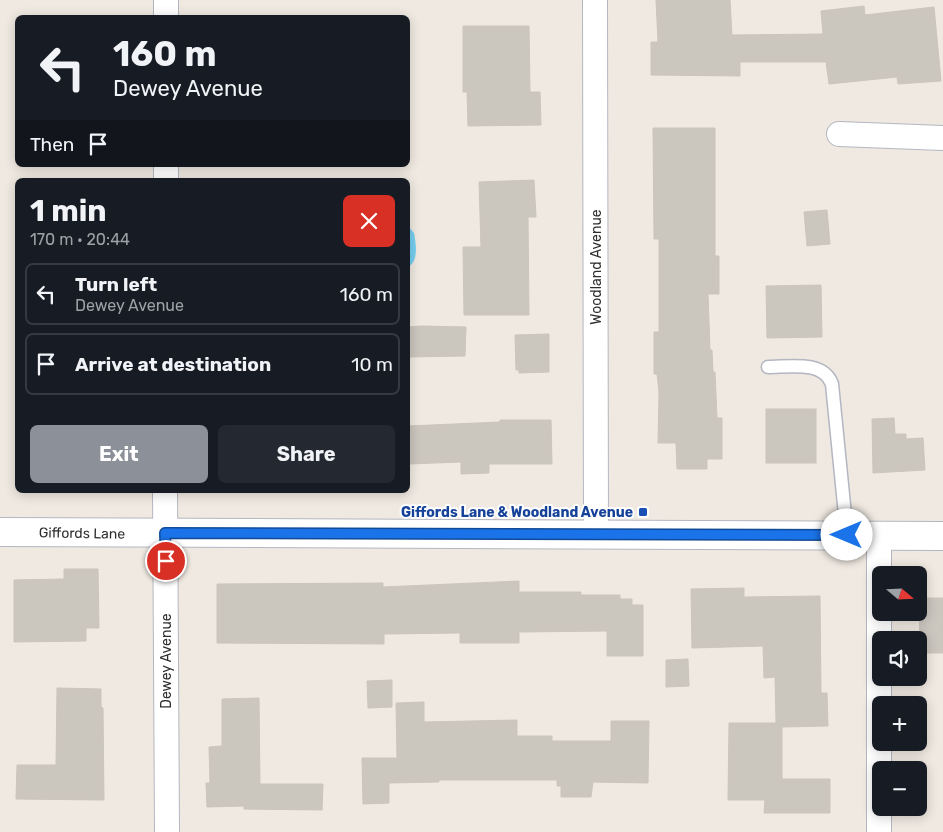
<!DOCTYPE html>
<html lang="en">
<head>
<meta charset="utf-8">
<style>
	:root { --surface:#171b24; --page:#242831; --text:#f1f3f6; --muted:#9ea1a6; --line:#363941; --accent:#8c9099 }
	body { margin:0; font-family:Rubik,sans-serif; background:var(--page); color:var(--text); height:100vh; display:flex; flex-direction:column; font-size:19px; white-space:nowrap }
	* { box-sizing:border-box; margin:0 }
	p { font-size:16px; color:var(--muted) }
	.icon { flex:none; width:28px; height:28px; fill:none; stroke:currentColor; stroke-width:2; stroke-linecap:round; stroke-linejoin:round }
	.map { position:relative; flex:1; overflow:hidden }
	.details { position:absolute; left:15px; top:178px; width:395px; height:315px; display:flex; flex-direction:column; background:var(--surface); border-radius:8px; box-shadow:0 2px 12px #0003 }
	.details>* { flex:none }
	.top-card { position:absolute; left:15px; top:15px; width:395px; height:152px; border-radius:8px; box-shadow:0 2px 12px #0003; background:#171b24; color:var(--text); overflow:hidden }
	.needle { width:32px; rotate:109deg }
	.controls { position:absolute; left:872px; top:566px; display:grid; gap:10px }
	.controls a { display:grid; place-items:center; width:55px; height:55px; border-radius:8px; background:var(--surface); box-shadow:0 2px 12px #0003; font-size:25px }
	.pin { position:absolute; display:grid; place-items:center; width:42px; height:42px; color:#fff; margin:-21px; border:2px solid #fff; border-radius:50%; box-shadow:0 1px 5px #0007 }
	.me { position:absolute; width:55px; margin:-28px; rotate:270deg; stroke-linejoin:round; filter:drop-shadow(0 0 4px #0008) }
	.turn { display:flex; align-items:center; gap:18px; height:105px; padding:0 15px; font-size:22px }
	.turn .icon { width:65px; height:65px; stroke-width:2.5 }
	.turn b { display:block; font-size:35px; line-height:42px }
	.then { display:flex; align-items:center; height:48px; padding:0 15px; background:#0003; gap:10px; font-size:19px }
	.round { display:grid; place-items:center; flex:none; width:52px; height:52px; border-radius:8px; background:var(--page) }
	.head { display:flex; align-items:center; justify-content:space-between; height:85px; padding:0 15px }
	h1 { font-size:30px; font-weight:700; line-height:38px }
	.action { display:flex; gap:10px; margin-top:auto; padding:10px 15px }
	.action a { flex:1; height:58px; border-radius:8px; background:var(--accent); color:#fff; font-size:20px; font-weight:700; line-height:58px; text-align:center }
	.action a+a { background:var(--page); color:var(--text) }
	ul { padding:0; list-style:none }
	li { display:flex; align-items:center; gap:15px; height:62px; margin:0 10px 8px; padding:0 5px; border:2px solid var(--line); border-radius:8px }
	li div { flex:1 }
	li b { display:block; font-size:19px }
	li em { font-style:normal }
	.map>svg:first-child { display:block }
	.water { fill:#75cff0 }
	.building { fill:#cbc7bf; stroke:#cbc5ba }
	.lines { fill:none; stroke-linecap:round; stroke-linejoin:round }
	.service-casing { stroke:#b4b7c1; stroke-width:15 }
	.minor-casing { stroke:#b4b7c1; stroke-width:26 }
	.tertiary-casing { stroke:#b4b7c1; stroke-width:30 }
	.service { stroke:#fff; stroke-width:12 }
	.minor { stroke:#fff; stroke-width:24 }
	.tertiary { stroke:#fff; stroke-width:28 }
	.route-casing { stroke:#114b97; stroke-width:12 }
	.route { stroke:#1a73e8; stroke-width:9 }
	.transit-dot { fill:#1a4fb4; stroke:#fff; stroke-width:2 }
	.labels { text-anchor:middle; stroke-width:4; stroke-linejoin:round; paint-order:stroke }
	.street-label { font-size:14px; fill:#2e2e2e; stroke:#fff }
	.transit-label { font-size:14px; font-weight:bold; fill:#164399; stroke:#fff; text-anchor:end }
</style>
</head>
<body>
<div class="map">
<svg width="943" height="832" viewBox="0 0 943 832">
	<rect width="100%" height="100%" fill="#efe9e1"/>
	<path class="water" d="M408 226 414 233C416 244 419 261 408 267Z"/>
	<g class="building">
		<polygon points="656,0 730,0 732,35 823,34 821,11 864,6 865,15 934,7 941,81 898,84 897,77 829,84 826,62 740,62 740,76 651,75 651,42 658,42"/>
		<polygon points="463,26 529,26 530,92 540,92 541,125 468,126 467,92 463,92"/>
		<polygon points="653,128 715,128 715,256 719,256 719,294 708,294 710,350 712,350 713,372 715,372 717,418 722,418 722,459 707,459 707,469 677,469 676,443 658,443 659,392 657,374 654,374 654,332 659,332 659,239 654,239"/>
		<polygon points="534,180 536,217 528,217 529,315 464,315 463,247 481,247 479,182"/>
		<polygon points="827,210 830,244 807,246 804,212"/>
		<polygon points="821,285 822,337 767,338 766,286"/>
		<polygon points="421,326 466,327 465,356 408,357 408,327"/>
		<polygon points="549,334 549,372 519,373 519,370 516,370 515,335"/>
		<rect x="766" y="409" width="50" height="54"/>
		<polygon points="894,418 895,434 906,434 906,439 923,438 925,470 873,473 872,419"/>
		<polygon points="500,420 551,420 552,464 489,464 489,473 461,474 461,462 408,464 408,426 500,422"/>
		<polygon points="64,569 98,569 99,628 86,628 86,641 14,642 14,580 64,579"/>
		<polygon points="519,581 519,592 581,592 581,595 620,595 620,599 632,599 632,605 643,605 643,656 607,656 607,631 519,632 519,643 460,643 460,633 384,634 384,644 217,643 217,584 383,583 383,587"/>
		<polygon points="744,588 744,597 820,596 821,693 827,693 828,726 782,727 782,779 830,779 830,813 764,813 765,800 728,800 729,723 776,723 775,677 764,678 763,646 692,648 691,589"/>
		<polygon points="919,598 943,598 943,653 920,653"/>
		<polygon points="688,659 689,686 666,687 666,660"/>
		<polygon points="392,680 392,707 368,708 367,681"/>
		<polygon points="57,688 101,689 101,707 103,708 104,800 16,799 17,765 56,765"/>
		<polygon points="259,698 260,784 323,784 322,810 244,809 244,806 207,807 206,783 210,783 209,747 222,746 222,699"/>
		<polygon points="424,702 424,722 517,720 517,736 552,736 552,741 611,741 611,721 649,721 648,783 593,782 591,797 561,797 561,786 557,786 557,780 439,780 439,782 389,783 389,803 363,804 362,758 397,758 396,703"/>
	</g>
	<g class="lines">
		<defs>
			<path id="service" d="M768 367C789 367 823 360 832 384L847 535"/>
			<g id="minor">
				<polyline points="595,0 596,534"/>
				<polyline points="166,18 166,0"/>
				<polyline points="839,134 943,138"/>
				<polyline points="166,180 166,165"/>
				<polyline points="165,490 167,832"/>
				<polyline points="879,832 879,535"/>
			</g>
			<polyline id="tertiary" points="0,532 943,536"/>
		</defs>
		<use href="#service" class="service-casing"/>
		<use href="#minor" class="minor-casing"/>
		<use href="#tertiary" class="tertiary-casing"/>
		<use href="#service" class="service"/>
		<use href="#minor" class="minor"/>
		<use href="#tertiary" class="tertiary"/>
	</g>
	<g class="lines">
		<defs>
			<polyline id="route" points="166,561 165,533 847,535"/>
		</defs>
		<use href="#route" class="route-casing"/>
		<use href="#route" class="route"/>
	</g>
	<rect class="transit-dot" x="638" y="507" width="10" height="10" rx="2.5"/>
	<g class="labels">
		<g class="street-label">
			<text transform="translate(596 267) rotate(-90)" y="5">Woodland Avenue</text>
			<text transform="translate(82 533) rotate(1)" y="5">Giffords Lane</text>
			<text transform="translate(166 661) rotate(-90)" y="5">Dewey Avenue</text>
		</g>
		<g class="transit-label">
			<text x="633" y="517">Giffords Lane &amp; Woodland Avenue</text>
		</g>
	</g>
</svg>
<div class="controls">
<a><svg class="needle" viewBox="-14 -14 28 28"><path d="M0-13l5 13h-10z" fill="#e53935"/><path d="M0 13l5-13h-10z" fill="#9ea1a6"/></svg></a>
<a><svg class="icon" aria-label="sound" viewBox="0 0 24 24"><path d="M4 9h4l5-4v14l-5-4H4zM17 9q2 3 0 6"/></svg></a>
<a>+</a>
<a>−</a>
</div>
<div class="pin" style="left:166px;top:561px;background:#d93025"><svg class="icon" aria-label="arrive" viewBox="0 0 24 24"><path d="M6 21V4h12l-3 4 3 4H6"/></svg></div>
<svg class="me" style="left:847px;top:535px" viewBox="-20 -20 40 40"><circle r="19" fill="#fff"/><path d="M0-13L10 11 0 6-10 11z" fill="#1a73e8"/></svg>
<div class="top-card">
<div class="turn"><svg class="icon" aria-label="left" viewBox="0 0 24 24"><path d="M17 20v-9H6M10 6l-5 5 5 5"/></svg><div><b>160 m</b>Dewey Avenue</div></div>
<div class="then">Then<svg class="icon" aria-label="arrive" viewBox="0 0 24 24"><path d="M6 21V4h12l-3 4 3 4H6"/></svg></div>
</div>
<section class="details">
<div class="head"><div><h1>1 min</h1><p>170 m · 20:44</p></div><a class="round" style="background:#d93025;color:#fff"><svg class="icon" aria-label="close" viewBox="0 0 24 24"><path d="M6 6l12 12M18 6L6 18"/></svg></a></div>
<ul>
<li><svg class="icon" aria-label="left" viewBox="0 0 24 24"><path d="M17 20v-9H6M10 6l-5 5 5 5"/></svg><div><b>Turn left</b><p>Dewey Avenue</p></div><em>160 m</em></li>
<li><svg class="icon" aria-label="arrive" viewBox="0 0 24 24"><path d="M6 21V4h12l-3 4 3 4H6"/></svg><div><b>Arrive at destination</b></div><em>10 m</em></li>
</ul>
<div class="action"><a>Exit</a><a>Share</a></div>
</section>
</div>
</body>
</html>
